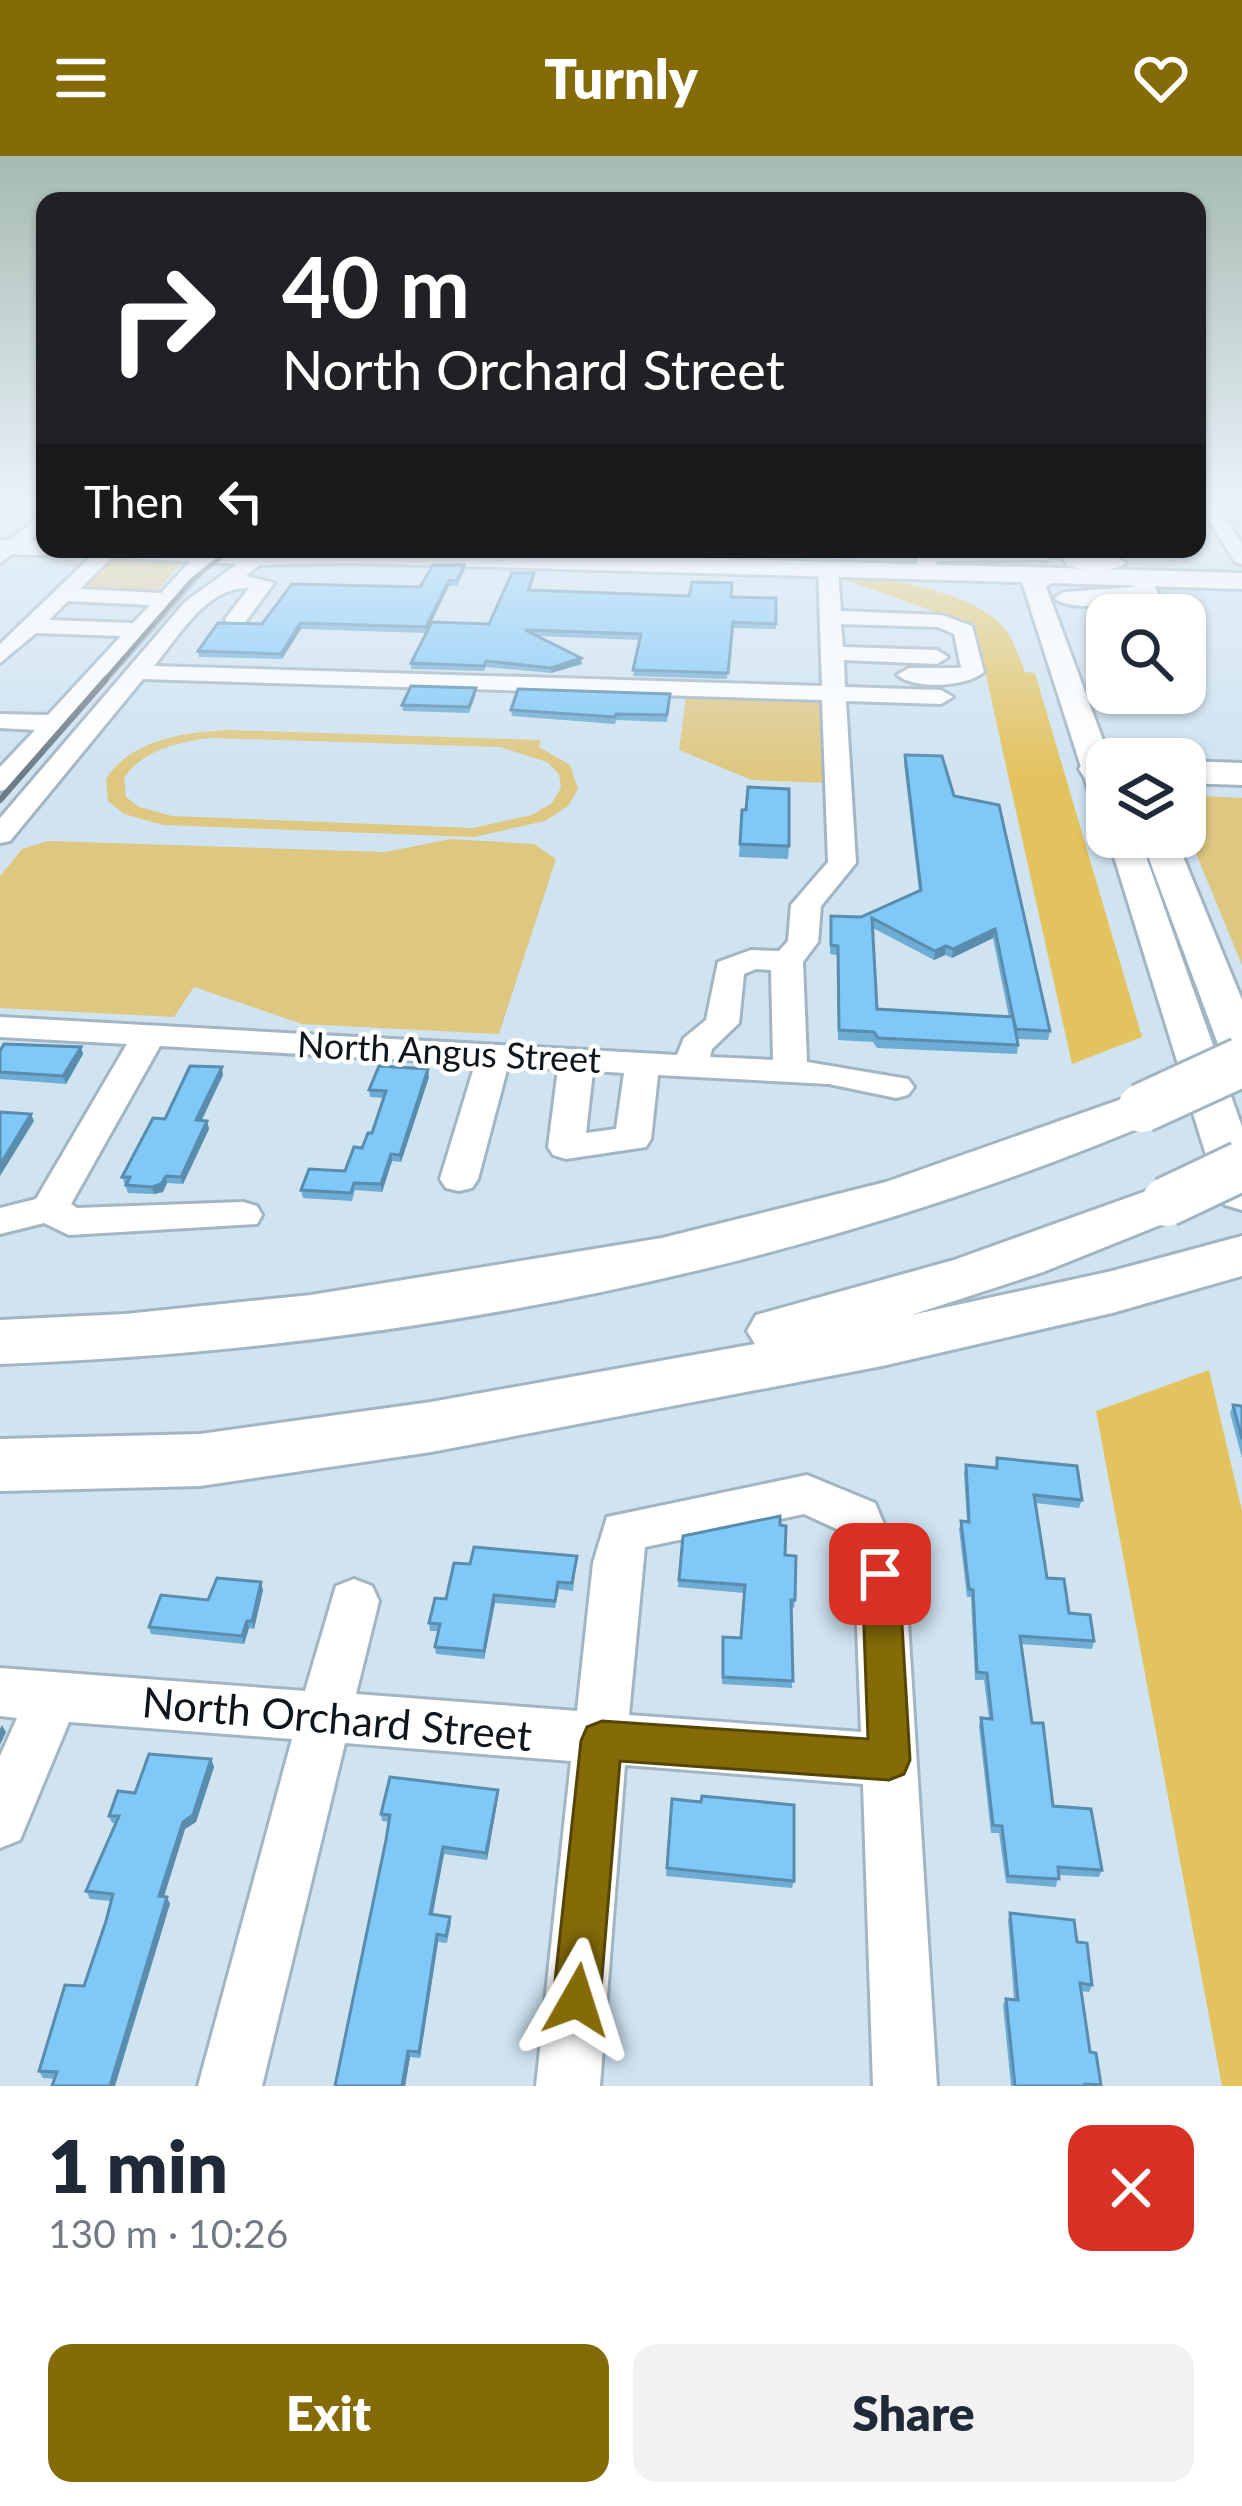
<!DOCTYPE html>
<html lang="en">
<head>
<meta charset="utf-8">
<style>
	:root { --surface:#fff; --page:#f2f2f3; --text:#1f2937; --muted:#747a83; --accent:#856b07 }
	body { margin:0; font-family:Lato,sans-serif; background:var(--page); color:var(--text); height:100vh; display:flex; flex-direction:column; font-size:45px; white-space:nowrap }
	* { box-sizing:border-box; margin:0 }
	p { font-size:39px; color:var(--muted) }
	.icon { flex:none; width:66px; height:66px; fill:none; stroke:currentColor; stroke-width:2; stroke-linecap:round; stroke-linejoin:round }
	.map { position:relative; height:1930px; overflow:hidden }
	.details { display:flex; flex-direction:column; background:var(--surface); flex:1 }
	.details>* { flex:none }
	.banner { position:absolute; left:36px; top:36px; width:1170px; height:366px; border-radius:24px; box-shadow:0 3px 9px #0004; background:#202124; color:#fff; overflow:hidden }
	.tools { position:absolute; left:1086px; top:438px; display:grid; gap:24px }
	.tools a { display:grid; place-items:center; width:120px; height:120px; border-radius:24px; background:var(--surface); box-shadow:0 3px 9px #0004; font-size:60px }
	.pin { position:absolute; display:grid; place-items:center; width:102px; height:102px; color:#fff; margin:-51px; border-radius:24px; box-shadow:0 6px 18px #0006 }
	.me { position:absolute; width:132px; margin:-66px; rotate:6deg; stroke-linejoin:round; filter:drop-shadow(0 0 9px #0008) }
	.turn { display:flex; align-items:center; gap:42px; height:252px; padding:0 48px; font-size:54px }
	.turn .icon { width:156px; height:156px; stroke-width:2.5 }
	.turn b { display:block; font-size:84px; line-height:102px }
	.then { display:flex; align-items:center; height:114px; padding:0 48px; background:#0003; gap:24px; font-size:45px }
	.round { display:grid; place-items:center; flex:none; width:126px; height:126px; border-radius:24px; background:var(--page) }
	.headline { display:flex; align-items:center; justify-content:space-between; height:204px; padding:0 48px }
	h1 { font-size:72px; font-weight:800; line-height:90px }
	.primary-button { display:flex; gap:24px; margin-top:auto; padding:24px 48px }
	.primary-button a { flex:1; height:138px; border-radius:24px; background:var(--accent); color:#fff; font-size:48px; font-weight:800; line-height:138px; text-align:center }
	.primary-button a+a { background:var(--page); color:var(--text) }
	header { display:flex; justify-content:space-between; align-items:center; height:156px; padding:0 48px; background:var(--accent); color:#fff; font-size:54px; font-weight:800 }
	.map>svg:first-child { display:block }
	.green { fill:#dec781; fill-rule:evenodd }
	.water { fill:#e3c360 }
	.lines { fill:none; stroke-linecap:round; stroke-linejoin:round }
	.minor-casing { stroke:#a2b5c2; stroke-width:6 }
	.major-casing { stroke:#a2b5c2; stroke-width:6 }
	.highway-casing { stroke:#a2b5c2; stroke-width:6 }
	.minor { fill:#fff; fill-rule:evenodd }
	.major { fill:#fff; fill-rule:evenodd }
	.highway { fill:#fff; fill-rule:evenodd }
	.rail-far1 { stroke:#6e7c85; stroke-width:4.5 }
	.rail { stroke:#6e7c85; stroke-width:6 }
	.highway-bridge-casing { stroke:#a2b5c2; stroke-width:54; stroke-linecap:butt }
	.highway-bridge { stroke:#fff; stroke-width:48 }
	.wall { fill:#6dacd4; fill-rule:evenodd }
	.shaded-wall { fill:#598cad }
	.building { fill:#7fc8f7; stroke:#598cad; stroke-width:3; fill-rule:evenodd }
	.route { fill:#856b07; stroke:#564605; stroke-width:3 }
	.labels { text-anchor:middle; stroke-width:9; stroke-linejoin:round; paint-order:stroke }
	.street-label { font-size:36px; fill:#0f161b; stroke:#fff }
	.near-street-label { font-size:42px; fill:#0f161b; stroke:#fff }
</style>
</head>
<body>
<header><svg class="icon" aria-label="menu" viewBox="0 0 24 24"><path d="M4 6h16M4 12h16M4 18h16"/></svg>Turnly<svg class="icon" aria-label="heart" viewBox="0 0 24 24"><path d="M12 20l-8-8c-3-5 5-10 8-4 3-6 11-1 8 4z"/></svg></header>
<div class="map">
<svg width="1242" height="1930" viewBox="0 0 1242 1930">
	<rect width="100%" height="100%" fill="#cfe3f1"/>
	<g class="green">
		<polygon points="105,403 183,406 152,440 70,437"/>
		<polygon points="686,541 827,545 826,627 752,624 679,594"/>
		<path d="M227 574 541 584 539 591 570 609 578 633 568 650 545 665 474 681 163 669 124 658 108 645 106 623C130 584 185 576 227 574ZM211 582 500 591 547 606 559 618 561 632 552 647 532 659 473 672 172 660 139 651 126 641 124 622C142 594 179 586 211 582Z"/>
		<polygon points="1185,639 1242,642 1242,809 1185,671"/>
		<polygon points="451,683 534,688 556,703 499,878 302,868 194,831 174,861 0,852 0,720 22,693 48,685 385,696"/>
	</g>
	<g class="water">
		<path d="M843 423C885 418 966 437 998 465 1012 478 1018 499 1025 516L1035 517 1142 881 1072 908 975 470Z"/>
		<polygon points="1209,1214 1242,1355 1242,1930 1222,1930 1096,1255"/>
	</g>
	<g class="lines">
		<defs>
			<g id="minor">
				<polygon points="1197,345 1214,345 1242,387 1242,408 1235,406"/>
				<polygon points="45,357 45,373 0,407 0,391"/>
				<path d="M99 393 119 394 80 433 161 437 199 396 216 400 9 633 0 635V611L35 574 0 572V558L48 559 121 480 36 477 0 507V488ZM68 445 150 449 133 467 49 464Z"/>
				<path d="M1056 393H1076L1081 400 1116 401 1126 407C1113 417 1085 414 1068 410Z"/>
				<polygon points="1040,394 1047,396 1047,404 937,405 934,419 917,415 917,399 927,393"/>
				<path d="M251 398 268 402 246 420 274 427 244 468H228L225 463 249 432C207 430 179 480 154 510L822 530 818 413 828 407 838 413 841 455 942 459 972 470 984 516C966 531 916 534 897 519L909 512H961L954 478 938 471 841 468 843 491 937 494 948 501 937 508 844 504 845 531 941 534 953 541 941 548 846 545 856 707 821 750 818 786 803 806 807 906 908 923 914 931 908 939 896 942 829 928 658 919 651 983 646 991 566 1003 553 999 548 991 558 913 508 910 478 1023 472 1032 459 1035 446 1032 440 1023 475 908 160 890 71 1048 77 1052 243 1046 257 1050 262 1059 257 1068 69 1079 44 1067 0 1078V1052L36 1043 127 888 0 881V861L677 899 684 882 706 864 718 806 751 794 779 795 788 785 791 749 828 706 822 544 143 523 10 685 0 687V662L185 446ZM756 813 771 814 773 904 710 901 712 893 739 867 744 818ZM593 915 624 917 616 973 586 977Z"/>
				<path d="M1141 416 1148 418 1158 437 1155 441C1131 446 1075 458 1054 442L1064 436 1135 431 1131 422Z"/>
				<path d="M807 1319 875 1347 905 1418 937 1930H873L863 1628 625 1609 600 1930H536L571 1605 345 1587 262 1930H198L292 1583 69 1566 20 1684 0 1692V1600L17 1562 0 1560V1512L305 1535 336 1430 354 1423 372 1430 379 1445 356 1538 577 1555 593 1407 607 1361ZM804 1358 839 1374 855 1418 861 1576 629 1559 645 1391Z"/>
			</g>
			<g id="major">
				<polygon points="0,384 45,385 45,393 56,393 45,399 0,398"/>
				<polygon points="360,393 1242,417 1242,433 1051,427 1046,431 1110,603 1107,649 1090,639 1022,426 348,407 258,409 109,401 97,394"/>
				<polygon points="1107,678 1139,681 1242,971 1242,1054 1225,1049 1218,1038"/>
				<polygon points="1141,681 1175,681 1242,844 1242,909 1227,905 1221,896"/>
			</g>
			<g id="highway">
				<polygon points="1097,602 1111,603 1107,603 1107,624 1084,621 1079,613 1084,605"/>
				<polygon points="1185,605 1242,607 1242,629 1185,627"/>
				<path d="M1142 936 1160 941 1167 952 1160 963C796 1118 394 1193 0 1208V1164L125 1158 311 1139 662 1082 886 1026Z"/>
				<polygon points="1166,1028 1185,1033 1193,1046 1185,1059 1043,1116 911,1159 1112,1115 1242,1080 1242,1120 1112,1157 882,1210 431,1296 200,1330 0,1335 0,1283 200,1278 431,1246 755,1188 747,1175 756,1159 954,1104"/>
			</g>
		</defs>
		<use href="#minor" class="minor-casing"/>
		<use href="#major" class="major-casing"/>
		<use href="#highway" class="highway-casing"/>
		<use href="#minor" class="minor"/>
		<use href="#major" class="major"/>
		<use href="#highway" class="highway"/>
		<polyline class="rail-far1" points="103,526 192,424 231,393"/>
		<polyline class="rail" points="0,644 106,523"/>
		<defs>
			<g id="highway-bridge">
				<polyline points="1142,952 1242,906"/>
				<polyline points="1166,1046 1242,1010"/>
			</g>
		</defs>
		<use href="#highway-bridge" class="highway-bridge-casing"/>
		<use href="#highway-bridge" class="highway-bridge"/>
	</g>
	<g class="wall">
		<polygon points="0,345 36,345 24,355 0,354"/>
		<polygon points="540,393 661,393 661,394"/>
		<polygon points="724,393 777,393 772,399 723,398"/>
		<polygon points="1079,393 1104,393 1103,396 1083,396"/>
		<polygon points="464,409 465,415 457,430 449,430 426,477 489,468 534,423 530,434 776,442 776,473 733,472 727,523 633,520 640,484 538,480 582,508 551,517 486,511 484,515 411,513 411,507 426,477 301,473 282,503 199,501 198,495 262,468 420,431"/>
		<polygon points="476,538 469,557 403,555 402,549"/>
		<polygon points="670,538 667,566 616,564 615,568 512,560 511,554"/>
		<path d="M905 599 954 640 1050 875 1048 884 1017 883 1018 889 1017 898 877 892 873 886 838 884 837 799 830 798V769L861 761 919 735 904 607ZM873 772 934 804 945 799 952 802 993 782 1009 861 877 853Z"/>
		<polygon points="742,654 746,654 789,690 788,703 739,701"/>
		<polygon points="81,891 83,898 66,928 0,923 0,895"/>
		<polygon points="223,919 201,965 207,965 209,973 183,1028 167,1027 163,1036 154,1038 128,1037 122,1021 165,963"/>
		<polygon points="429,921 401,1006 392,1005 382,1036 355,1034 352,1045 303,1042 301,1034 345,1015 372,977 384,942 370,941 369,934"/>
		<polygon points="1233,1249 1242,1250 1242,1302 1230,1257"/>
		<polygon points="997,1302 1082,1344 1079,1352 1036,1347 1047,1422 1069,1457 1094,1485 1092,1493 1021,1488 1032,1567 1053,1650 1102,1714 1099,1721 1058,1719 1056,1731 1006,1727 999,1677 991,1677 979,1570 981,1562 989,1563 984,1524 975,1524 971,1441 967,1441 959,1373 961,1365 967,1366 964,1317 966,1309 995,1312"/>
		<polygon points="780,1369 795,1444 794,1452 791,1451 792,1532 722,1528 723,1481 741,1482 744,1437 678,1431 683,1380"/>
		<polygon points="577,1400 573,1435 559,1433 555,1452 495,1447 484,1503 436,1498 435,1491 439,1475 430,1475 429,1467 470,1408"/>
		<polygon points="263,1434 254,1473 249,1472 244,1488 151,1478 149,1471 208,1444"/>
		<polygon points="211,1603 214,1611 196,1666 185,1673 164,1740 170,1748 55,1923 43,1922 39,1915 84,1830 106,1765 111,1745 90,1743 86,1735 116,1667 112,1667 109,1660 135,1637"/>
		<polygon points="498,1634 498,1641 487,1704 444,1698 433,1758 450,1761 451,1768 447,1787 438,1786 420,1902 410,1901 405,1930 389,1666 382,1665 381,1658"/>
		<polygon points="672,1643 794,1725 792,1732 666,1720"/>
		<polygon points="1010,1757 1077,1786 1092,1829 1089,1836 1081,1835 1090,1896 1096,1897 1100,1930 1011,1930 1003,1849 1006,1843 1014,1843 1008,1764"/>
	</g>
	<g class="shaded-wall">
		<polygon points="449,424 449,430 426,477 426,471"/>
		<polygon points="300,467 301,473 282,503 281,498"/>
		<polygon points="581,502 582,508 551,517 551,512"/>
		<polygon points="995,773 993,782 952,802 953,793"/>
		<polygon points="946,790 945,799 934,804 935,795"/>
		<polygon points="81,891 83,898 66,928 63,920"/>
		<polygon points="222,911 223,919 198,972 196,964"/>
		<polygon points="428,913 429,921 401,1006 400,999"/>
		<polygon points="31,958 34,965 0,1020 0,1009"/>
		<polygon points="207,965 209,973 183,1028 181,1021"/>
		<polygon points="391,998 392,1005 382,1036 381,1028"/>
		<polygon points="166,1020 167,1027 163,1036 154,1038 152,1031"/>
		<polygon points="261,1426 263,1434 254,1473 252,1465"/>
		<polygon points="494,1439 495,1447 484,1503 484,1495"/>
		<polygon points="247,1465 249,1472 244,1488 242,1480"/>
		<polygon points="2,1569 6,1576 0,1589 0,1573"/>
		<polygon points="211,1603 214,1611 196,1666 185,1673 162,1747 159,1740 183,1666"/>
		<polygon points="498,1634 498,1641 487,1704 486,1697"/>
		<polygon points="443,1691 444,1698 431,1765 430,1758"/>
		<polygon points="167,1741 170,1748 115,1930 110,1930"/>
		<polygon points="437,1778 438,1786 420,1902 419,1896"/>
		<polygon points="408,1895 410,1901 405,1930 402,1930"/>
	</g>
	<g class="building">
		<polygon points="0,345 28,345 23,349 0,349"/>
		<polygon points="433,409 464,409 457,425 449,424 426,471 300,467 281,498 198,495 218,467 262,468 292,428 420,431"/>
		<polygon points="512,417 534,417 528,434 689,440 692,426 732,427 731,441 776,442 776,468 733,466 728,517 633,514 641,478 525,474 581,502 551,512 486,505 484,510 411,507 432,466 489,468"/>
		<polygon points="411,530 476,532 469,551 402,549"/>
		<polygon points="518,533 670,538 667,559 616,558 615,561 511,554"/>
		<path d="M905 599 942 600 954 640 999 649 1050 875 1016 873 1013 861 1018 889 878 882 874 876 839 874 838 790 831 789V760L861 761 921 734ZM872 762 935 795 946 790 953 793 995 773 1013 861 877 853Z"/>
		<polygon points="748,631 789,633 789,690 740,688 742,654 746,654"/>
		<polygon points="4,888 81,891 63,920 0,916 0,895"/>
		<polygon points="190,910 222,911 196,964 207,965 181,1021 166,1020 161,1028 152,1031 126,1029 130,1021 122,1021 153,962 165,963"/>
		<polygon points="379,910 428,913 400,999 391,998 381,1028 354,1027 351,1037 301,1034 309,1013 345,1015 354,991 362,992 368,977 372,977 386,935 369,934"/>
		<polygon points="0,956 31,958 0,1009"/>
		<polygon points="1233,1249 1242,1250 1242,1283"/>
		<polygon points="997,1302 1077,1310 1082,1344 1034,1339 1047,1422 1064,1423 1069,1457 1090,1459 1094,1485 1020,1480 1032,1567 1043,1567 1053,1650 1091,1653 1102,1714 1058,1711 1059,1723 1008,1720 1002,1670 993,1669 981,1562 992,1563 987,1517 977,1516 973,1434 969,1433 961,1365 969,1366 966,1309 997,1312"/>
		<polygon points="780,1360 780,1369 786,1370 785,1399 796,1400 795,1444 791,1444 793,1525 723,1521 723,1481 741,1482 745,1429 679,1424 683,1380"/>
		<polygon points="474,1391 577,1400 572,1427 558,1426 555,1445 494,1439 484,1495 435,1491 440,1468 429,1467 435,1442 446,1443 454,1407 470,1408"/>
		<polygon points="217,1422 261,1426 252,1465 247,1465 242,1480 149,1471 161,1439 208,1444"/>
		<polygon points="149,1598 211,1603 193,1659 183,1666 159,1740 167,1741 110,1930 52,1930 57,1916 39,1915 65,1829 84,1830 106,1765 113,1738 86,1735 119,1660 109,1660 118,1635 135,1637"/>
		<polygon points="390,1621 498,1634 486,1697 443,1691 430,1758 450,1761 446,1780 437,1778 419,1896 408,1895 402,1930 335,1930 386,1684 390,1659 381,1658"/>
		<polygon points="702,1640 794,1649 794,1725 667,1712 672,1643 701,1646"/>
		<polygon points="1010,1757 1074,1764 1077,1786 1087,1787 1092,1829 1080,1827 1090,1896 1096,1897 1101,1929 1085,1928 1085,1930 1015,1930 1006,1843 1018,1844"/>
	</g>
	<linearGradient id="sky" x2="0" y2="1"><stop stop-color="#a6bab2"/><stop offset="0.56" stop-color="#e9f2f9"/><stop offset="1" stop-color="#e9f2f9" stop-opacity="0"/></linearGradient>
	<rect width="1242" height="616" fill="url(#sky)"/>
	<polygon class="route" points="880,1402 893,1407 899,1418 910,1604 904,1618 889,1624 620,1605 600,1844 593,1861 577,1867 560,1861 553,1844 581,1585 587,1571 602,1565 868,1583 862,1418 867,1407"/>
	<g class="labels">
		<g class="street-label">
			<text transform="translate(449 896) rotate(3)" y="13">North Angus Street</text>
		</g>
		<g class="near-street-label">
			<text transform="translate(337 1563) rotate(5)" y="15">North Orchard Street</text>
		</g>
	</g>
</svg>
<div class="tools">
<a><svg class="icon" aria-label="search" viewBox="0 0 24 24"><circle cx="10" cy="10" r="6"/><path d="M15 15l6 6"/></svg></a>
<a><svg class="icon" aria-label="layers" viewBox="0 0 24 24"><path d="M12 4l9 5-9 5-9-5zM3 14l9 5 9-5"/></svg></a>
</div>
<div class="pin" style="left:880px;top:1418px;background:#d93025"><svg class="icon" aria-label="arrive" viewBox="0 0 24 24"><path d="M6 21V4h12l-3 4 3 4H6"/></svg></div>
<svg class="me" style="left:577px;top:1844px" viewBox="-20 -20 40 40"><path d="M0-17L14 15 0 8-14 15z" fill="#856b07" stroke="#fff" stroke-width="4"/></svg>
<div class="banner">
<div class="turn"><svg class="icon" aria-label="right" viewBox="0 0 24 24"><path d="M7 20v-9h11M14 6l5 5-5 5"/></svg><div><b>40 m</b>North Orchard Street</div></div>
<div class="then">Then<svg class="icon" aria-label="left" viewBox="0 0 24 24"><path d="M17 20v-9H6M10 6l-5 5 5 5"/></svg></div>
</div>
</div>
<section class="details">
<div class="headline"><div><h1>1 min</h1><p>130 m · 10:26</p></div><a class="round" style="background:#d93025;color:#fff"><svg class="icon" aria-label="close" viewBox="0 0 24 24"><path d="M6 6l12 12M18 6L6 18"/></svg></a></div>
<div class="primary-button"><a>Exit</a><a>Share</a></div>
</section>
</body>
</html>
